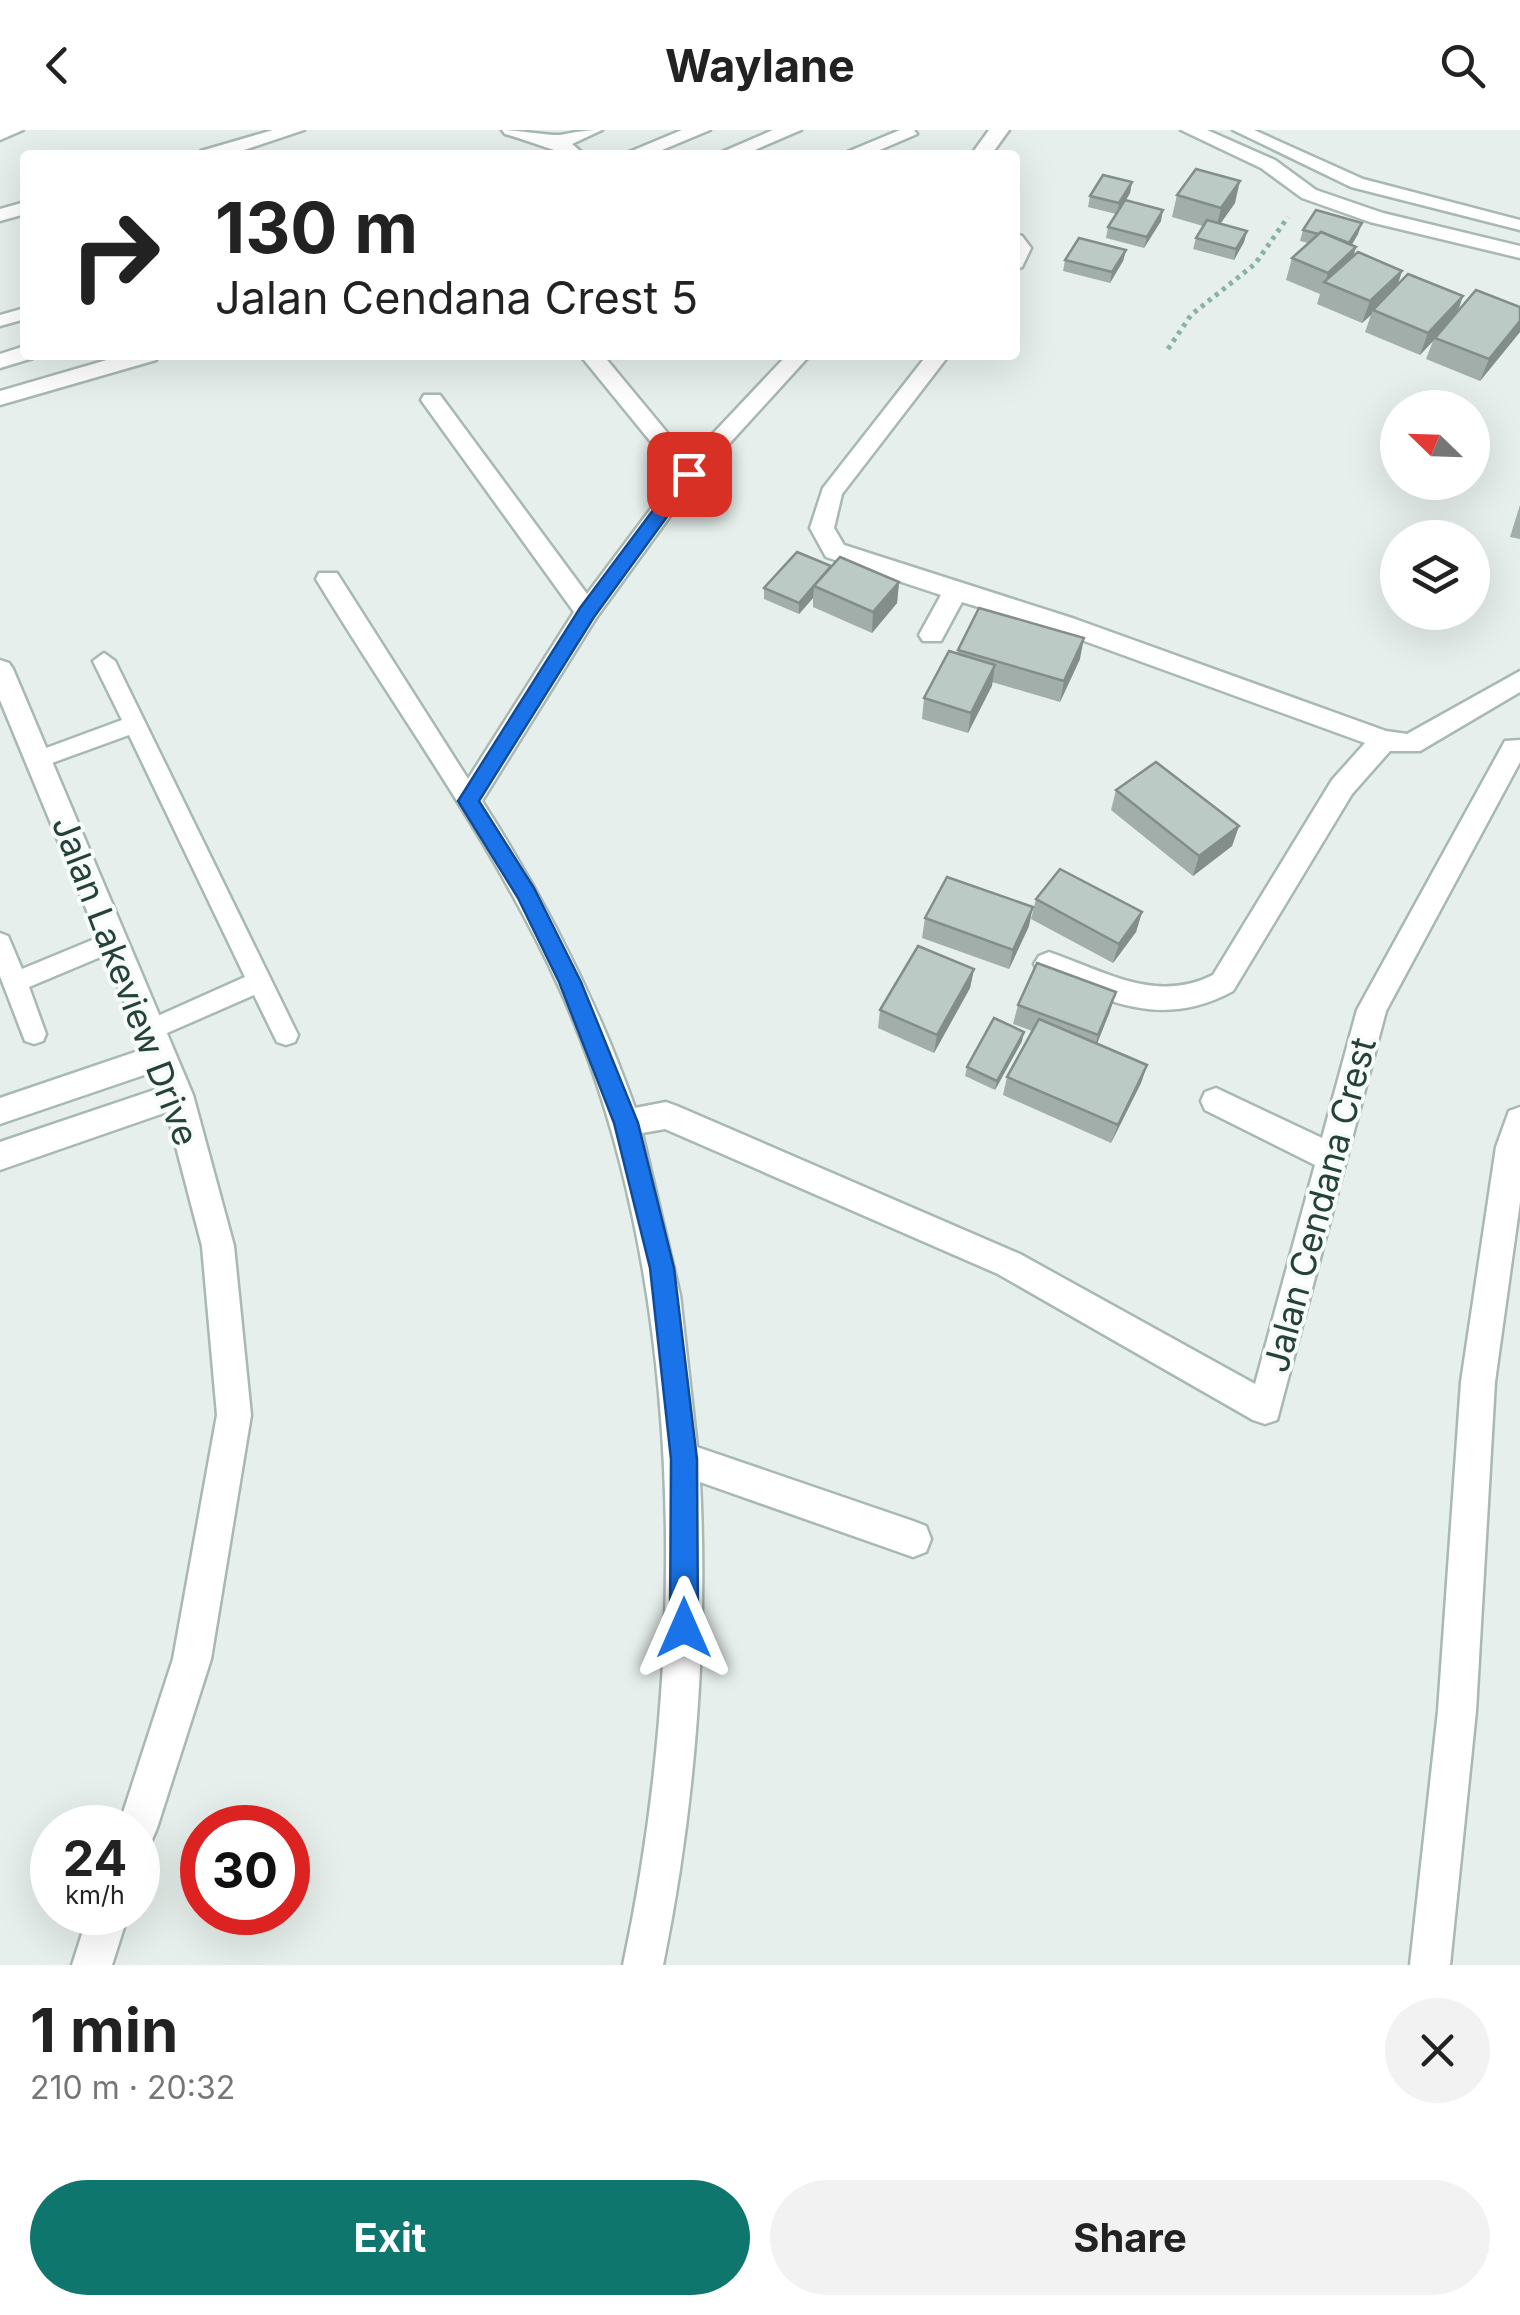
<!DOCTYPE html>
<html lang="en">
<head>
<meta charset="utf-8">
<style>
	:root { --surface:#fff; --page:#f2f2f2; --text:#222; --muted:#767676; --accent:#0f766e }
	body { margin:0; font-family:Inter,sans-serif; background:var(--page); color:var(--text); height:100vh; display:flex; flex-direction:column; font-size:38px; white-space:nowrap }
	* { box-sizing:border-box; margin:0 }
	p { font-size:32px; color:var(--muted) }
	.icon { flex:none; width:55px; height:55px; fill:none; stroke:currentColor; stroke-width:2; stroke-linecap:round; stroke-linejoin:round }
	.map { position:relative; height:1835px; overflow:hidden }
	.side { display:flex; flex-direction:column; background:var(--surface); flex:1 }
	.side>* { flex:none }
	.guide { position:absolute; left:20px; top:20px; width:1000px; height:210px; border-radius:10px; box-shadow:0 10px 40px #0002; background:#fff; color:var(--text); overflow:hidden }
	.needle { width:65px; rotate:293deg }
	.buttons { position:absolute; left:1380px; top:260px; display:grid; gap:20px }
	.buttons a { display:grid; place-items:center; width:110px; height:110px; border-radius:50%; background:var(--surface); box-shadow:0 10px 40px #0002; font-size:50px }
	.speed { position:absolute; left:30px; top:1675px; display:flex; gap:20px; font-size:50px; font-weight:700; text-align:center }
	.speed>* { display:grid; place-content:center; width:130px; height:130px; border-radius:50%; background:var(--surface); box-shadow:0 10px 40px #0002; line-height:1 }
	.speed small { font-size:25px; font-weight:400 }
	.speed .limit { border:15px solid #d22; background:#fff; color:#111 }
	.pin { position:absolute; display:grid; place-items:center; width:85px; height:85px; color:#fff; margin:-42px; border-radius:20px; box-shadow:0 5px 15px #0006 }
	.me { position:absolute; width:110px; margin:-55px; rotate:0deg; stroke-linejoin:round; filter:drop-shadow(0 0 8px #0008) }
	.turn { display:flex; align-items:center; gap:35px; height:210px; padding:0 30px; font-size:45px }
	.turn .icon { width:130px; height:130px; stroke-width:2.5 }
	.turn b { display:block; font-size:70px; line-height:85px }
	.round { display:grid; place-items:center; flex:none; width:105px; height:105px; border-radius:52px; background:var(--page) }
	.headline { display:flex; align-items:center; justify-content:space-between; height:170px; padding:0 30px }
	h1 { font-size:60px; font-weight:700; line-height:75px }
	.button { display:flex; gap:20px; margin-top:auto; padding:20px 30px }
	.button a { flex:1; height:115px; border-radius:60px; background:var(--accent); color:#fff; font-size:40px; font-weight:700; line-height:115px; text-align:center }
	.button a+a { background:var(--page); color:var(--text) }
	header { display:flex; justify-content:space-between; align-items:center; height:130px; padding:0 30px; background:var(--surface); font-size:45px; font-weight:700 }
	.map>svg:first-child { display:block }
	.lines { fill:none; stroke-linecap:round; stroke-linejoin:round }
	.service-casing { stroke:#a8b8b2; stroke-width:5 }
	.minor-casing { stroke:#a8b8b2; stroke-width:5 }
	.tertiary-casing { stroke:#a8b8b2; stroke-width:5 }
	.path { stroke:#86b3a5; stroke-width:5; stroke-dasharray:4 5; stroke-linecap:butt }
	.service { fill:#fff; fill-rule:evenodd }
	.minor { fill:#fff; fill-rule:evenodd }
	.tertiary { fill:#fff; fill-rule:evenodd }
	.wall { fill:#a1aea9 }
	.shaded-wall { fill:#838d89 }
	.building { fill:#bbcac4; stroke:#838d89; stroke-width:2.5 }
	.route { fill:#1a73e8; stroke:#114b97; stroke-width:2.5 }
	.labels { text-anchor:middle; stroke-width:8; stroke-linejoin:round; paint-order:stroke }
	.street-label { font-size:35px; fill:#24423a; stroke:#f7fbf9 }
</style>
</head>
<body>
<header><svg class="icon" aria-label="back" viewBox="0 0 24 24"><path d="M15 5l-7 7 7 7"/></svg>Waylane<svg class="icon" aria-label="search" viewBox="0 0 24 24"><circle cx="10" cy="10" r="6"/><path d="M15 15l6 6"/></svg></header>
<div class="map">
<svg width="1520" height="1835" viewBox="0 0 1520 1835">
	<rect width="100%" height="100%" fill="#e6efeb"/>
	<g class="lines">
		<defs>
			<g id="service">
				<polygon points="1233,0 1254,0 1363,49 1520,90 1520,100 1351,57"/>
				<polygon points="25,178 25,189 0,196 0,185"/>
				<polygon points="104,523 115,531 298,905 295,912 286,915 277,912 254,865 151,910 142,907 139,900 142,893 245,847 129,605 38,638 27,630 30,624 122,590 93,531"/>
				<polygon points="114,801 122,804 126,811 122,818 29,857 46,904 43,911 34,914 25,911 0,846 0,803 8,806 22,839"/>
			</g>
			<g id="minor">
				<polygon points="0,0 23,0 0,10"/>
				<polygon points="273,0 304,0 229,25 198,25 201,21"/>
				<path d="M502 0C516 0 552 6 560 5 575 2 587 0 602 0L572 14 585 25C558 25 532 11 505 4Z"/>
				<polygon points="682,0 710,0 650,25 622,25"/>
				<polygon points="773,0 801,0 743,25 715,25"/>
				<polygon points="900,0 914,0 917,4 868,25 840,25"/>
				<polygon points="989,0 1009,0 991,25 971,25"/>
				<polygon points="25,72 25,84 0,91 0,79"/>
				<polygon points="1015,104 1022,106 1031,118 1022,137 1015,139"/>
				<polygon points="25,216 25,225 35,225 33,228 0,238 0,224"/>
				<polygon points="124,225 159,225 156,230 0,275 0,261"/>
				<path d="M580 225H603L689 329 787 225H810L697 349 596 488 482 671C545 769 596 868 635 978L666 972 677 976 1020 1124 1255 1254 1315 1035 1205 980 1201 971 1205 962 1216 958 1322 1008 1357 880 1505 611 1520 610V632L1386 881 1277 1290 1265 1294 1253 1290 998 1144 665 999 642 1003 680 1165 697 1317 913 1391 926 1396 931 1409 926 1422 913 1427 700 1352C708 1511 695 1679 663 1835H623C688 1531 689 1143 559 857 494 713 397 583 316 449L319 443H337L468 649 574 482 421 270 424 265H440L587 464 677 344Z"/>
				<path d="M927 225H949L842 364 834 398 844 415 1075 489 1386 601 1407 604 1520 541V562L1420 621H1390L1352 664 1233 861C1161 900 1108 871 1039 842L1034 834 1039 826 1049 822C1104 841 1156 874 1213 845L1332 650 1365 613 1057 501 962 472 941 511H923L919 505 941 465 826 427 810 398 823 358Z"/>
				<polygon points="0,530 9,533 13,539 193,965 234,1116 251,1285 211,1529 157,1698 151,1712 138,1717 138,1698 118,1698 173,1529 217,1285 202,1116 167,982 0,1040 0,1012 160,958 153,942 0,994 0,968 144,919 0,570"/>
				<polygon points="1520,977 1520,1072 1495,1252 1476,1581 1450,1835 1410,1835 1438,1581 1461,1252 1496,1017 1509,981"/>
				<polygon points="89,1782 129,1782 112,1835 72,1835"/>
			</g>
			<polygon id="tertiary" points="1181,0 1207,0 1275,30 1316,60 1383,83 1520,116 1520,128 1370,92 1302,68 1261,38"/>
		</defs>
		<use href="#service" class="service-casing"/>
		<use href="#minor" class="minor-casing"/>
		<use href="#tertiary" class="tertiary-casing"/>
		<polyline class="path" points="1168,219 1191,185 1255,134 1288,87"/>
		<use href="#service" class="service"/>
		<use href="#minor" class="minor"/>
		<use href="#tertiary" class="tertiary"/>
	</g>
	<g class="wall">
		<polygon points="1132,52 1130,63 1126,70 1161,91 1144,118 1106,108 1108,97 1116,84 1088,77 1090,66"/>
		<polygon points="1177,65 1235,73 1220,94 1247,101 1244,112 1234,130 1193,119 1196,108 1203,96 1172,87"/>
		<polygon points="1303,100 1358,104 1352,115 1354,125 1402,141 1397,156 1463,166 1458,181 1520,177 1520,202 1480,251 1426,229 1433,211 1420,225 1365,202 1371,185 1362,193 1317,174 1320,164 1286,150 1292,128 1308,113 1300,111"/>
		<polygon points="1126,120 1123,131 1110,153 1063,141 1065,130"/>
		<polygon points="1520,375 1520,409 1510,407"/>
		<polygon points="831,436 899,452 897,473 872,503 813,477 813,468 799,484 764,469 764,458"/>
		<polygon points="958,520 1080,529 1060,572 992,552 968,603 922,589 924,568 957,523"/>
		<polygon points="1116,660 1239,696 1232,716 1193,746 1111,680"/>
		<polygon points="1036,769 1142,782 1136,802 1113,833 1031,789"/>
		<polygon points="925,788 1029,796 1009,839 922,808"/>
		<polygon points="974,839 970,858 934,923 878,898 880,880"/>
		<polygon points="1018,875 1110,881 1097,913 1147,935 1141,953 1111,1013 1003,965 1007,947 1032,901 1013,894"/>
		<polygon points="1022,911 995,960 965,946 967,937"/>
	</g>
	<g class="shaded-wall">
		<polygon points="1240,51 1235,73 1216,100 1221,78"/>
		<polygon points="1132,52 1130,63 1117,85 1119,73"/>
		<polygon points="1163,80 1161,91 1144,118 1147,107"/>
		<polygon points="1362,93 1358,104 1345,125 1349,114"/>
		<polygon points="1247,101 1244,112 1234,130 1236,119"/>
		<polygon points="1356,117 1350,139 1325,152 1328,143"/>
		<polygon points="1126,120 1123,131 1110,153 1112,142"/>
		<polygon points="1402,141 1395,163 1373,180 1371,185 1362,193 1370,171"/>
		<polygon points="1463,166 1455,188 1435,208 1433,211 1420,225 1428,203"/>
		<polygon points="1520,191 1520,202 1480,251 1489,229"/>
		<polygon points="899,452 897,473 872,503 873,482"/>
		<polygon points="814,457 813,468 799,484 799,473"/>
		<polygon points="1084,508 1080,529 1060,572 1064,551"/>
		<polygon points="995,535 992,556 968,603 971,583"/>
		<polygon points="1239,696 1232,716 1193,746 1199,726"/>
		<polygon points="1033,777 1029,796 1009,839 1013,820"/>
		<polygon points="1142,782 1136,802 1113,833 1119,814"/>
		<polygon points="974,839 970,858 934,923 937,905"/>
		<polygon points="1116,862 1110,881 1093,924 1098,905"/>
		<polygon points="1024,902 1022,911 995,960 997,951"/>
		<polygon points="1147,935 1141,953 1111,1013 1118,995"/>
	</g>
	<g class="building">
		<polygon points="1196,39 1240,51 1221,78 1177,65"/>
		<polygon points="1103,45 1132,52 1119,73 1090,66"/>
		<polygon points="1125,70 1163,80 1147,107 1108,97"/>
		<polygon points="1316,80 1362,93 1349,113 1321,102 1318,104 1303,100"/>
		<polygon points="1207,90 1247,101 1236,119 1196,108"/>
		<polygon points="1321,102 1356,117 1328,143 1292,128"/>
		<polygon points="1079,108 1126,120 1112,142 1065,130"/>
		<polygon points="1358,122 1402,141 1370,171 1324,152"/>
		<polygon points="1408,144 1463,166 1428,203 1373,180"/>
		<polygon points="1476,160 1520,177 1520,191 1489,229 1435,208"/>
		<polygon points="797,422 831,436 799,473 764,458"/>
		<polygon points="840,427 899,452 873,482 814,456"/>
		<polygon points="979,478 1084,508 1064,551 958,520"/>
		<polygon points="949,521 995,535 971,583 924,568"/>
		<polygon points="1156,632 1239,696 1199,726 1116,660"/>
		<polygon points="1060,739 1142,782 1119,814 1036,769"/>
		<polygon points="947,747 1033,777 1013,820 925,788"/>
		<polygon points="918,816 974,839 937,905 880,880"/>
		<polygon points="1037,833 1116,862 1098,905 1018,875"/>
		<polygon points="994,888 1024,902 997,951 967,937"/>
		<polygon points="1039,889 1147,935 1118,995 1007,947"/>
	</g>
	<polygon class="route" points="689,338 698,344 594,487 479,671 534,758 581,852 638,993 674,1138 697,1329 698,1498 694,1508 684,1512 674,1508 670,1498 671,1329 650,1138 614,993 559,852 518,768 458,671 580,478 683,340"/>
	<g class="labels">
		<g class="street-label">
			<text transform="translate(125 851) rotate(69)" y="12">Jalan Lakeview Drive</text>
			<text transform="translate(1320 1075) rotate(-75)" y="12">Jalan Cendana Crest</text>
		</g>
	</g>
</svg>
<div class="buttons">
<a><svg class="needle" viewBox="-14 -14 28 28"><path d="M0-13l5 13h-10z" fill="#e53935"/><path d="M0 13l5-13h-10z" fill="#767676"/></svg></a>
<a><svg class="icon" aria-label="layers" viewBox="0 0 24 24"><path d="M12 4l9 5-9 5-9-5zM3 14l9 5 9-5"/></svg></a>
</div>
<div class="speed"><div>24<small>km/h</small></div><div class="limit">30</div></div>
<div class="pin" style="left:689px;top:344px;background:#d93025"><svg class="icon" aria-label="arrive" viewBox="0 0 24 24"><path d="M6 21V4h12l-3 4 3 4H6"/></svg></div>
<svg class="me" style="left:684px;top:1498px" viewBox="-20 -20 40 40"><path d="M0-17L14 15 0 8-14 15z" fill="#1a73e8" stroke="#fff" stroke-width="4"/></svg>
<div class="guide">
<div class="turn"><svg class="icon" aria-label="right" viewBox="0 0 24 24"><path d="M7 20v-9h11M14 6l5 5-5 5"/></svg><div><b>130 m</b>Jalan Cendana Crest 5</div></div>
</div>
</div>
<section class="side">
<div class="headline"><div><h1>1 min</h1><p>210 m · 20:32</p></div><a class="round"><svg class="icon" aria-label="close" viewBox="0 0 24 24"><path d="M6 6l12 12M18 6L6 18"/></svg></a></div>
<div class="button"><a>Exit</a><a>Share</a></div>
</section>
</body>
</html>
